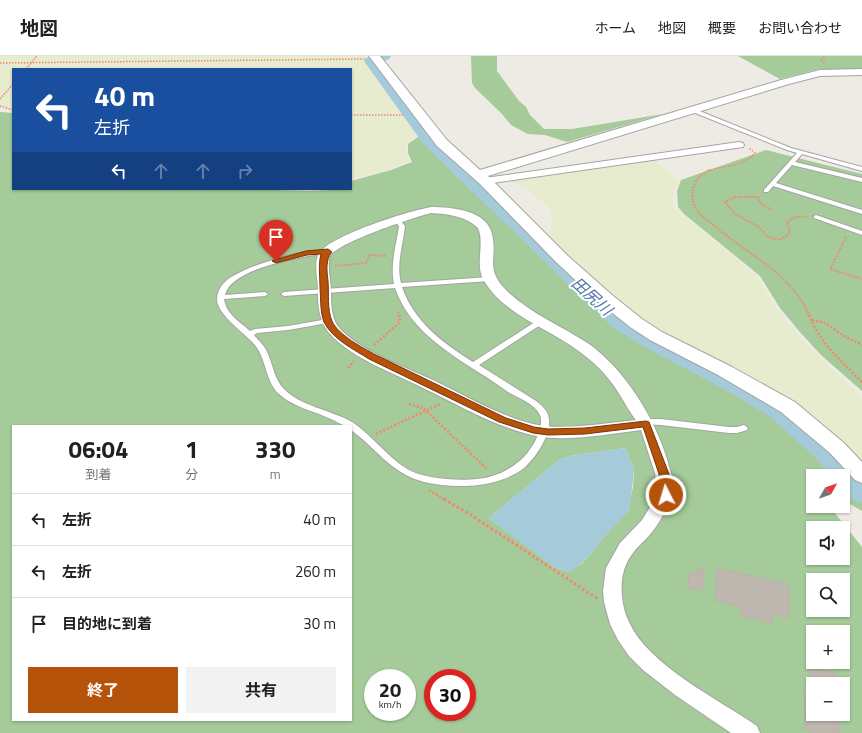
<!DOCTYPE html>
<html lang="ja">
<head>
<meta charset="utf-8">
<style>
	:root { --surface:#fff; --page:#f2f2f2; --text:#202124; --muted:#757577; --line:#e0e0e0; --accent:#b45309 }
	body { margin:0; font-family:"Titillium Web","Noto Sans JP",sans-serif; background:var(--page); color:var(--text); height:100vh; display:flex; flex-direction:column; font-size:15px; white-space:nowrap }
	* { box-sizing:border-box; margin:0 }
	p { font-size:13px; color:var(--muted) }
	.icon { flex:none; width:22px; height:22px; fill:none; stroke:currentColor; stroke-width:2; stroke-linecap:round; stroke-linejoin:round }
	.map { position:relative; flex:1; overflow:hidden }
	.sheet { position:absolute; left:12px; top:369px; width:340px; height:296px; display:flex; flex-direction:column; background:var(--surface); border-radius:0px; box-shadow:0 1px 3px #0004 }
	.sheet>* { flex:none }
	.guide { position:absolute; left:12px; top:12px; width:340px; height:122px; border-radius:0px; box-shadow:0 1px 3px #0004; background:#1a4fa0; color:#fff; overflow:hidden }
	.needle { width:26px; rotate:50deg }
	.tools { position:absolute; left:806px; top:413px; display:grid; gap:8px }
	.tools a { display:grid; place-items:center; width:44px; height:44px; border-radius:0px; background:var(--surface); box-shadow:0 1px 3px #0004; font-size:20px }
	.speed { position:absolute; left:364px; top:613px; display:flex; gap:8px; font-size:20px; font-weight:700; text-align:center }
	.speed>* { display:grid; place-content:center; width:52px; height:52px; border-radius:50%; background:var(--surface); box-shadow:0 1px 3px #0004; line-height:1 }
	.speed small { font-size:10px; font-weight:400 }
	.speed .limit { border:6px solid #d22; background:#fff; color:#111 }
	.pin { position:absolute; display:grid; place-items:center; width:34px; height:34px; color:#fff; margin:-41px -17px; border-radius:50% 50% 50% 0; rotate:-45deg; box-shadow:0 0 4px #0007 }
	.pin .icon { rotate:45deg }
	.me { position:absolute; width:44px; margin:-22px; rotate:355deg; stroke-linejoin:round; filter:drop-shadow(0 0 3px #0008) }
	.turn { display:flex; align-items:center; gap:14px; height:84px; padding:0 16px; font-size:18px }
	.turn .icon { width:52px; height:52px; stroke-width:2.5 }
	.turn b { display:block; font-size:28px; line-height:34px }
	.lanes { display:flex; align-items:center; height:38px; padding:0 16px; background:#0003; justify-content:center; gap:20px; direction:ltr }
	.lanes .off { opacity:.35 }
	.eta { display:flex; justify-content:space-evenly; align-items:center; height:68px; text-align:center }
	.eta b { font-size:24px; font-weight:700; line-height:28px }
	.action { display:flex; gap:8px; margin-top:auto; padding:8px 16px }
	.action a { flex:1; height:46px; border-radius:0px; background:var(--accent); color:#fff; font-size:16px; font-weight:700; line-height:46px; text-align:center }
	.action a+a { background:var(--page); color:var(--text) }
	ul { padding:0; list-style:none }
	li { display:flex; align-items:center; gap:12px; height:52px; padding:0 16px; border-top:1px solid var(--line) }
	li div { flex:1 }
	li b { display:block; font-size:15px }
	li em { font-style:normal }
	header { display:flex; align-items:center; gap:24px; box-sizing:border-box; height:56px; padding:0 20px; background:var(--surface); border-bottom:1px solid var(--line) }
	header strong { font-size:19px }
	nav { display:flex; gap:22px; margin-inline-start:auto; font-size:14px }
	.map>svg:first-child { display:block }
	.farmland { fill:#e7eccf }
	.forest { fill:#a4cb99; fill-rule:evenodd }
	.water { fill:#a5cad9 }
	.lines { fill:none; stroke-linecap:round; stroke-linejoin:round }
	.river { fill:#a5cad9; fill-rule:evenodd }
	.building { fill:#beb7b0; stroke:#beb2a6 }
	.service-casing { stroke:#a4a4a4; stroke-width:2 }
	.minor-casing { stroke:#a4a4a4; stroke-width:2 }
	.tertiary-casing { stroke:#a4a4a4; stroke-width:2 }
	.path-far3 { stroke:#f3866e; stroke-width:1.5; stroke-dasharray:1.5 1.5; stroke-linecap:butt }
	.path-far2 { stroke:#f3866e; stroke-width:2; stroke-dasharray:1.5 1.5; stroke-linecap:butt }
	.path-far1 { stroke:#f3866e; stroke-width:2.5; stroke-dasharray:2 2; stroke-linecap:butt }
	.path { stroke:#f3866e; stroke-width:3; stroke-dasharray:2.5 2.5; stroke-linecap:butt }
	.service { fill:#fff; fill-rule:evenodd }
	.minor { fill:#fff; fill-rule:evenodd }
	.tertiary { fill:#fff; fill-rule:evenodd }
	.route { fill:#b45309; stroke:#753606 }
	.labels { text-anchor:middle; stroke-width:4; stroke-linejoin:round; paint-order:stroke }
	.water-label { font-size:16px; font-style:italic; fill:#4e74a7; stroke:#fff }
</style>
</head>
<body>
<header>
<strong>地図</strong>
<nav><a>ホーム</a><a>地図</a><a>概要</a><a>お問い合わせ</a></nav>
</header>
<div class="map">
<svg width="862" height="677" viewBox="0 0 862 677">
	<rect width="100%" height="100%" fill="#edebe3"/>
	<g class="farmland">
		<polygon points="0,0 366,0 367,5 416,80 406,88 407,97 410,105 389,113 351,123 351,13 13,13 13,55 0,52"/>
		<polygon points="654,103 678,124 673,140 674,151 756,219 775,251 793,273 818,300 862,341 862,408 791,345 747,318 648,268 625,250 552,185 549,180 553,165 549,152 529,135 509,124"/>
	</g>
	<g class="forest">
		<polygon points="471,0 497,0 497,15 519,45 526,51 530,59 544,73 572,73 663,58 567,86 545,79 528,78 511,69 501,57 475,32 472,27"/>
		<polygon points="738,0 862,0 862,14 819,13 780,23"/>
		<path d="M0 56 13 57V133H253L307 135 351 133V125L391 114 412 106 408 97V88L425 76 456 109 584 231 754 335 795 365 849 414 862 430V455L848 447 843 448V420H813V450H833L830 451 862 491V677H0ZM13 370H351V664H13ZM625 392 634 413 633 431 628 455 600 485 591 498 581 508 569 516 554 511 489 462 559 404 570 400ZM813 472H843V502H813ZM813 524H843V554H813ZM813 576H843V606H813ZM373 622H407V656H373ZM433 622H467V656H433ZM813 628H843V658H813Z"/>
		<polygon points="766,94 862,118 862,335 821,299 799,275 780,252 760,220 684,158 678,151 677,135 681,124"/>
	</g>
	<polygon class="water" points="625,392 634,413 630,451 625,459 600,485 591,498 574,514 569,516 554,511 489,462 559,404 570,400"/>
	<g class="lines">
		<polygon class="river" points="371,0 391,0 389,3 379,7 436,81 628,261 659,280 758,330 788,349 833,387 862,419 862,447 852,444 843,434 843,420 831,420 815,401 770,361 740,342 643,290 612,271 424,89 364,5 366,2"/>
	</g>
	<g class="building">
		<polygon points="698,512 704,513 702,535 688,532 689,516 697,518"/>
		<polygon points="717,512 789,528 789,562 772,558 772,567 741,560 742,551 715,544"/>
		<polygon points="810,611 836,617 837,628 813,628 813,658 839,658 840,677 811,677 811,675 805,674 804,634 811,636"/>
	</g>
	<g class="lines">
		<defs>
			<g id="service">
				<polygon points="692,52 791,92 862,111 862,115 802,98 795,106 862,122 862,126 792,109 776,127 862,154 862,158 773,130 768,136 764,136 764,134 797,97 787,94 690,55 689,54"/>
				<polygon points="816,159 862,175 862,179 814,162 814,160"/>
				<path d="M397 162 399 163 405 170C403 189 396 208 401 227L490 221 493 223 490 225 402 231C414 266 443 287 473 306L538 264H544L545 266 479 309 536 345C541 349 546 353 548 359 554 375 536 402 524 412 515 419 505 423 494 426 474 432 442 431 421 425 390 416 376 392 351 374V370C350 370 346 370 345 370 340 368 336 365 331 363 314 355 293 351 279 338 265 325 267 304 255 289 245 277 217 259 217 243 217 237 221 229 226 225 243 210 308 191 330 195V197C321 199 312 199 303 201 283 205 230 216 225 239L265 236 268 238 265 240 224 243C226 258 239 265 250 275L255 273 288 270 328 263 332 265 328 267 288 274 257 277 254 279C259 285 265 290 268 298 273 310 275 324 284 333 300 350 331 354 352 366 372 379 386 400 407 413 426 424 471 427 492 420 504 417 514 410 523 402 532 393 545 371 540 359 534 347 518 342 508 336 498 329 489 322 478 316 444 294 409 272 395 232L284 240 281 238 284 236 394 228C390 208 396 190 399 170L394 164Z"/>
				<polygon points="645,363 661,363 729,371 737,371 744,369 748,372 747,374 737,377 729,377 661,369 642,368 641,366 642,364"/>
			</g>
			<g id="minor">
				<polygon points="739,86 743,87 744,89 743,91 485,128 480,125 485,122"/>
				<path d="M431 151C451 151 487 154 492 178 498 203 484 213 507 235 531 258 562 270 589 288 625 314 654 361 667 403 669 412 673 421 674 431 675 440 670 446 666 454 660 465 654 475 645 484 641 488 636 492 633 497 618 515 619 545 629 566 648 609 718 643 757 670L760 677H731L675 639 643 614 629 600 618 584 610 568 604 546 603 535 606 512 620 487 642 464 658 438 655 417 641 374C608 378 564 387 532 379 493 370 457 348 421 331 393 317 354 303 332 280 319 267 318 252 318 235 318 224 314 210 318 199 327 180 409 155 431 151ZM431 157C448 158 466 160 478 172 485 188 475 207 483 223 503 259 549 272 580 296 594 306 607 319 616 333 623 343 628 354 636 364 607 367 560 375 533 368 500 360 468 341 437 326 408 312 364 297 341 274 331 264 331 249 331 235 331 226 326 205 331 199 342 185 412 162 431 157Z"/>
			</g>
			<polygon id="tertiary" points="369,0 380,0 447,84 480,114 781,24 820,14 862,13 862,19 820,20 789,28 488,120 568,200 612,239 642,263 662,276 732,311 795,346 844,387 862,406 862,427 855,424 830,397 781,356 718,319 650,284 630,271 600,247 556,206 480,128 437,90"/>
		</defs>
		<use href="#service" class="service-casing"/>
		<use href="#minor" class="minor-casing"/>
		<use href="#tertiary" class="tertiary-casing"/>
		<g class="path-far3">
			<polyline points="0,7 364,3"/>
			<polyline points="824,7 821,4 825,0"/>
			<polyline points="26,13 37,0"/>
			<polyline points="0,43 13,28"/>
			<polyline points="0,50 13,54"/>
			<polyline points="351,59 405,59"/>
			<path d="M708 115C726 108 740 113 755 97L749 92"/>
		</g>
		<g class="path-far2">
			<path d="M710 114C694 120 687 138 697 154 702 161 711 167 717 172 748 198 795 221 809 260"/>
			<polyline points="757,141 735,141 725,146 735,158 757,170 767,180 773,183 782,183 790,177 787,166 795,161 808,161"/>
			<polyline points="758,141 761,148 772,154"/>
			<polyline points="846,181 830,213 862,223"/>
			<polyline points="335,210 366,207 370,199 387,200"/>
			<polyline points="398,256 399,260"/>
		</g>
		<g class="path-far1">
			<path d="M809 259C819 286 842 306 862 326"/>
			<polyline points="812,264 825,267 844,280 862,289"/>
			<polyline points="374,289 400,266 399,259"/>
			<polyline points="348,312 354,305"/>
			<polyline points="409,348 423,352 488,414"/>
			<polyline points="376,378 440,348"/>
			<polyline points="429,434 446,444"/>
		</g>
		<polyline class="path" points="444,443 471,459 598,543"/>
		<use href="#service" class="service"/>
		<use href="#minor" class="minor"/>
		<use href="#tertiary" class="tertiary"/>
	</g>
	<path class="route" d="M328 193 332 196C325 204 327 215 328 225 329 238 327 253 332 265 338 279 363 292 376 299L506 362 534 371 548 373 585 372 646 365 649 366 669 418 671 439 669 442H662L661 439 659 418 643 371 585 378 548 379 533 377 499 366 369 303C355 294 332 283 324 266 320 256 321 243 320 232 320 221 318 209 321 198L307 199 276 207 272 205 274 204 306 195Z"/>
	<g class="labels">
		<g class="water-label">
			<text transform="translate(592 240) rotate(42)" y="6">田尻川</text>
		</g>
	</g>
</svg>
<div class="tools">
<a><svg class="needle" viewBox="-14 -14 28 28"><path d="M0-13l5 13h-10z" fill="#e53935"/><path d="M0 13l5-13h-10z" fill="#757577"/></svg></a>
<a><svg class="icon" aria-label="sound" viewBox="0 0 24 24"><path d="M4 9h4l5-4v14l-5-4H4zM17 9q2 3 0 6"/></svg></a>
<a><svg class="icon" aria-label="search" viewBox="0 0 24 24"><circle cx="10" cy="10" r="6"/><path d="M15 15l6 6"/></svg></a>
<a>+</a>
<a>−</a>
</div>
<div class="speed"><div>20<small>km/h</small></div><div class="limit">30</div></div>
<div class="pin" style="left:276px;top:205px;background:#d93025"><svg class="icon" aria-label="arrive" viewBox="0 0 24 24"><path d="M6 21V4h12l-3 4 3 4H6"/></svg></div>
<svg class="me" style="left:666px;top:439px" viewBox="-20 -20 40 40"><circle r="17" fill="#b45309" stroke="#fff" stroke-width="3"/><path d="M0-11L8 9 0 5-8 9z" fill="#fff"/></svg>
<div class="guide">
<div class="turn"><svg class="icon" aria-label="left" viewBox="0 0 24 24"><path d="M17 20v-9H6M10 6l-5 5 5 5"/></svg><div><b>40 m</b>左折</div></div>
<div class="lanes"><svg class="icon" aria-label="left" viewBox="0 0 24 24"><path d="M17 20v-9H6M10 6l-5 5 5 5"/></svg><svg class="icon off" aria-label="ahead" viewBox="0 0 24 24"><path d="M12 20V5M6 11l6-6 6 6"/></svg><svg class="icon off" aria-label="ahead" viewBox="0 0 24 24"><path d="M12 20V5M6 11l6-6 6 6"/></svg><svg class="icon off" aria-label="right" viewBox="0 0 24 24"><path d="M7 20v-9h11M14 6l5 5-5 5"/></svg></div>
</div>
<section class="sheet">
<div class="eta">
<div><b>06:04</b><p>到着</p></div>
<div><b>1</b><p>分</p></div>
<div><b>330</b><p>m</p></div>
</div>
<ul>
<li><svg class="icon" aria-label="left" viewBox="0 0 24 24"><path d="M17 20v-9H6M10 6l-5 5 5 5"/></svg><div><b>左折</b></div><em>40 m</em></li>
<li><svg class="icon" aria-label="left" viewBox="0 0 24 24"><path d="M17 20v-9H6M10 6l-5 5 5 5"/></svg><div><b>左折</b></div><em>260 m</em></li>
<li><svg class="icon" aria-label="arrive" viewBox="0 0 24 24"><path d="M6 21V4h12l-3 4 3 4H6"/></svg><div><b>目的地に到着</b></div><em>30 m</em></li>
</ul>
<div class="action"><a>終了</a><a>共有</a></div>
</section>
</div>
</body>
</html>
